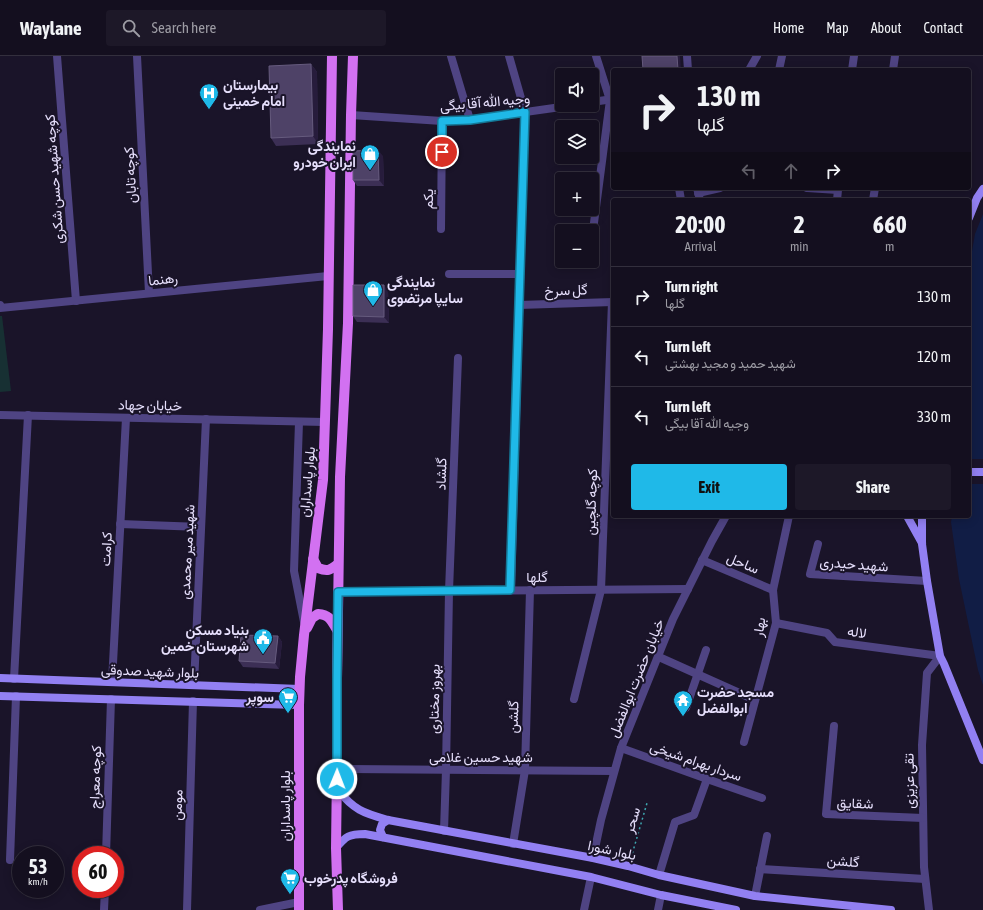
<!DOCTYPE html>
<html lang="en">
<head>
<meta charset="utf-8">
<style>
	:root { --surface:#140f1f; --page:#1d1828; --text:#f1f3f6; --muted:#9d9ca4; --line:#332f3d; --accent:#1fb9e8 }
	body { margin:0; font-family:"Asap Condensed",Vazirmatn,sans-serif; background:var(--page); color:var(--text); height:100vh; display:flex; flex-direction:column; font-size:15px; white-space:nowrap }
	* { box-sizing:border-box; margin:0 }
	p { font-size:13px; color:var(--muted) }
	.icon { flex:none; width:22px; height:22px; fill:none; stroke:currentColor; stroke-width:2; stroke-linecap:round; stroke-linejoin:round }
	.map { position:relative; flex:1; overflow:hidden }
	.drawer { position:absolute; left:611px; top:142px; width:360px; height:320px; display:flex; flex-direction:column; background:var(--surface); border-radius:4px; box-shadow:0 2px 10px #0003,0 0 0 1px var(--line) }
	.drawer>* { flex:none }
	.top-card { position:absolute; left:611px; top:12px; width:360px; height:122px; border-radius:4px; box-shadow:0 2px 10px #0003,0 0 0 1px var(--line); background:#140f1f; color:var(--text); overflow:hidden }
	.buttons { position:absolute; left:555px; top:12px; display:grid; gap:8px }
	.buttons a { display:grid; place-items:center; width:44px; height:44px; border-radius:4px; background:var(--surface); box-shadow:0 2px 10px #0003,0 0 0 1px var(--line); font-size:20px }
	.speed { position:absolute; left:12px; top:790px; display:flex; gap:8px; font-size:20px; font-weight:700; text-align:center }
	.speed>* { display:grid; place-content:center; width:52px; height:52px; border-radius:50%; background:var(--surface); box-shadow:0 2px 10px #0003,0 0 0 1px var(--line); line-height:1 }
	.speed small { font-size:10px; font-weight:400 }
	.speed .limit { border:6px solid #d22; background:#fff; color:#111 }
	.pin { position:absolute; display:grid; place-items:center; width:34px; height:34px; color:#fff; margin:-17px; border:2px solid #fff; border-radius:50%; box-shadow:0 1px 4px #0007 }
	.me { position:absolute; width:44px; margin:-22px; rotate:1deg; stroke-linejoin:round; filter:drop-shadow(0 0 3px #0008) }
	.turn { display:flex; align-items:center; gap:14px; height:84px; padding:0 20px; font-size:18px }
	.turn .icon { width:52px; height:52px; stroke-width:2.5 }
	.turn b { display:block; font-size:28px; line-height:34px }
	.lanes { display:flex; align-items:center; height:38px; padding:0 20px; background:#0003; justify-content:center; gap:20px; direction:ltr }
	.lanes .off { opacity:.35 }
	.eta { display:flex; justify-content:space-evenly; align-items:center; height:68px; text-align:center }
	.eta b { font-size:24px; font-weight:700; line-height:28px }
	.button { display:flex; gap:8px; margin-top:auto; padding:8px 20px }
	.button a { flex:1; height:46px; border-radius:4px; background:var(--accent); color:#111; font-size:16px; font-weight:700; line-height:46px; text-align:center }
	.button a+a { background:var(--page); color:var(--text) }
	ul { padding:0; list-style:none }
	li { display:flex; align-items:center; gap:12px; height:60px; padding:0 20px; border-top:1px solid var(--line) }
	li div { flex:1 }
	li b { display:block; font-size:15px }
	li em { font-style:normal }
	header { display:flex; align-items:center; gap:24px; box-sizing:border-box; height:56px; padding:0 20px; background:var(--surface); border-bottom:1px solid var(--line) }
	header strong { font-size:19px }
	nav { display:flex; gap:22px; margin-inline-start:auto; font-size:14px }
	.search { width:280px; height:36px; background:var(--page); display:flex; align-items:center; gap:10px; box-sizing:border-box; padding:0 14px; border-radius:4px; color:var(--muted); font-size:15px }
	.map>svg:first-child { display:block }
	.green { fill:#173033 }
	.water { fill:#111d45 }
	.pier { fill:#1a1429 }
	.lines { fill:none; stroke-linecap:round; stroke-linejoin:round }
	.path { stroke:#3ea8b1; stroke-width:1.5; stroke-dasharray:2 3; stroke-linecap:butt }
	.minor { stroke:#4f4483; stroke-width:8 }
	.tertiary { stroke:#4f4483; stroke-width:8 }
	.secondary { stroke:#9280f2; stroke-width:8 }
	.primary { stroke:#d271f1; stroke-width:10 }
	.wall { fill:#3c2f55 }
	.shaded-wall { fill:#271c3c }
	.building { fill:#4e4267; stroke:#665b7e }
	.route-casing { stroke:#147897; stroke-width:10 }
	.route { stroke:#1fb9e8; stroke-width:7 }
	.labels { text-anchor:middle; stroke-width:4; stroke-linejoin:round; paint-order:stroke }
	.poi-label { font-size:14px; font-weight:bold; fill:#e6dffc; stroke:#1a1429; text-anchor:start }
	.street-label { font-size:14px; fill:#e6dffc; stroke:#1a1429 }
</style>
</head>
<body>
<header>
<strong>Waylane</strong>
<div class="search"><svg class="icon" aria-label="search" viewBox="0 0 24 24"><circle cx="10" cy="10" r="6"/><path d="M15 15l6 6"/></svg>Search here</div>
<nav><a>Home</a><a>Map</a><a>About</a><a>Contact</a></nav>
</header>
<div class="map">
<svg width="983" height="854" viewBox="0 0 983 854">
	<rect width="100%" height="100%" fill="#1a1429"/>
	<polygon class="green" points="0,260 2,260 11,335 0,336"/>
	<polygon class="water" points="983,158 983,629 978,614 959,523 951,466 952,460 969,460 969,228 971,201 975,178"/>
	<rect class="pier" x="969" y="403" width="14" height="25"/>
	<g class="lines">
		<polyline class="path" points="631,802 647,747"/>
		<g class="minor">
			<polyline points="57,0 76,245"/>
			<polyline points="137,0 149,237"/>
			<polyline points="451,0 470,64"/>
			<polyline points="509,0 525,56 511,534"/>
			<polyline points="749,14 757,0"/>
			<polyline points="779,14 782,0"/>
			<polyline points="852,14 854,0"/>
			<polyline points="893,14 895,0"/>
			<polyline points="807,132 838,134 837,144"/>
			<polyline points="698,137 720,132"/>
			<polyline points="873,144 875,132"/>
			<polyline points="441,173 442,65"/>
			<polyline points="592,182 610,44 596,0"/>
			<polyline points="449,218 520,218"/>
			<polyline points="0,249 0,252 328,220"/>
			<polyline points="519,249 613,246"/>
			<polyline points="120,468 201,471"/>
			<polyline points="818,488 810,518 927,525"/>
			<polyline points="702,504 773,534"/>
			<polyline points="338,536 688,533"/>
			<polyline points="776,567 827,577 835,586 940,600 927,617 922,689 924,811 929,854"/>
			<polyline points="659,601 755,644"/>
			<polyline points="14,623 28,359"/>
			<polyline points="112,626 126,362"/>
			<polyline points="194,629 206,363"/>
			<polyline points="574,643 601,534 612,246"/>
			<polyline points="686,652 706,594"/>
			<polyline points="834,670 826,758 923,762"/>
			<polyline points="744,686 776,567 773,534 789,460"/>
			<polyline points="621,692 707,723 762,742"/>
			<polyline points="347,713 614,715"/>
			<polyline points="444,775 446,714 449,535 458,302"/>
			<polyline points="513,788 525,714 530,534"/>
			<polyline points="106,799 111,643"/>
			<polyline points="10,804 16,640"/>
			<polyline points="760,813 925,823"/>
			<polyline points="659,819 675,766 694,759 707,723"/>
			<polyline points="755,840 767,780"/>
			<polyline points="104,854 105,833"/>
			<polyline points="187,854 193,645"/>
			<polyline points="260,854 299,846"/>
			<polyline points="584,854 591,821"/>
			<polyline points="658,854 661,839"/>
		</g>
		<g class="tertiary">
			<polyline points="687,0 688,14"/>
			<polyline points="592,46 613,43"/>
			<polyline points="351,59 442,65 470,64 575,49"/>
			<polyline points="679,132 681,144"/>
			<polyline points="697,132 700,144"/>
			<polyline points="0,359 325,366"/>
			<polyline points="299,366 294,515 304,566"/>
			<polyline points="593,802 601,764 621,692 673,563 712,485 726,460"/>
		</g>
		<g class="secondary">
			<polyline points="969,162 977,142 983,133"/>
			<polyline points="969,416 983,416"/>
			<polyline points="907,460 922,487"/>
			<polyline points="922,460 922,488 927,525 940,600 944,608 983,704"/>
			<polyline points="0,622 300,633"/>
			<polyline points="0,640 299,649"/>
			<path d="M337 733C354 754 363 757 388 764L593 802 628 810 659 819 755 840 891 854"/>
			<polyline points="383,781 380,774 382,768 388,764"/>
			<path d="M336 792C346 780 349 778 365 778L591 821 661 839 736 854"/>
		</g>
		<g class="primary">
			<path d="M313 503 318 512C328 516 330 514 338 508"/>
			<path d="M307 572 312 562 318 558C330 559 331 564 337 574"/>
			<polyline points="299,854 299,649 300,621 304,579 323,424 328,273 332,0"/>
			<polyline points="338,854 336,792 337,713 337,623 340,421 348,267 351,59 353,0"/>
		</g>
	</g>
	<g class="wall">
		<polygon points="311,8 317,16 318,88 276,90 271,82"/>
		<polygon points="383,100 384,130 357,130 353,124"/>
		<polygon points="388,235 389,267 357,266 353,260"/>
		<polygon points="278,580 282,586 279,613 243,611 239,605"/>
	</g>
	<g class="shaded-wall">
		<polygon points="677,0 680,0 681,14 678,14"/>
		<polygon points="311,8 317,16 318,88 313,80"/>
		<polygon points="378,94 383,100 384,130 379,124"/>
		<polygon points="384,229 388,235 389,267 384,261"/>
		<polygon points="278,580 282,586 279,613 275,607"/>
	</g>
	<g class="building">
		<polygon points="642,0 677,0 678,14 643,14"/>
		<polygon points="311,8 313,80 271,82 269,10"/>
		<polygon points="378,94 379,124 353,124 353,95"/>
		<polygon points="353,229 384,229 384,261 353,260"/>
		<polygon points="241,579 278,580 275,607 239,605"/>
	</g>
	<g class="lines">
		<defs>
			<polyline id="route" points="337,723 337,623 338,536 510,534 525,56 470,64 442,65 442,96"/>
		</defs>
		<use href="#route" class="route-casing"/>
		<use href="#route" class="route"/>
	</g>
	<defs>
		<symbol id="hospital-pin" viewBox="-11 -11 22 30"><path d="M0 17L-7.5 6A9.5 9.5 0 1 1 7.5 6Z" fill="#1fb9e8" stroke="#1a1429"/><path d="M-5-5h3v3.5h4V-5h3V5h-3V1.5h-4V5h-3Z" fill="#fff"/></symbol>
		<symbol id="shop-pin" viewBox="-11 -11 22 30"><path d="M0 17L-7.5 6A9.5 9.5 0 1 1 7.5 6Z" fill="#1fb9e8" stroke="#1a1429"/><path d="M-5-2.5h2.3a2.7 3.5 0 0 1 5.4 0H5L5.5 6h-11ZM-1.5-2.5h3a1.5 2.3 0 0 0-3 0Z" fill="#fff"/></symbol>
		<symbol id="civic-pin" viewBox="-11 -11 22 30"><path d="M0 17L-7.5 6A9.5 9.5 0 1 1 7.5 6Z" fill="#1fb9e8" stroke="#1a1429"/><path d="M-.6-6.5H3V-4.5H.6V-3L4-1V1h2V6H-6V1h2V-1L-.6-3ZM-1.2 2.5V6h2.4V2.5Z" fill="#fff"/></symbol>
		<symbol id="supermarket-pin" viewBox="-11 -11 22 30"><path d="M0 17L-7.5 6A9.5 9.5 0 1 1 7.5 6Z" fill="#1fb9e8" stroke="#1a1429"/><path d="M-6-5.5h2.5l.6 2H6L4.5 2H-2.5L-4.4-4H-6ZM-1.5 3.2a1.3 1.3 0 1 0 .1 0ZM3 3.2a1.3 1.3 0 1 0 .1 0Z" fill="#fff"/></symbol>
		<symbol id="temple-pin" viewBox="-11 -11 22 30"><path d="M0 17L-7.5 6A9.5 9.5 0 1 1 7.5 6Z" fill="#1fb9e8" stroke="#1a1429"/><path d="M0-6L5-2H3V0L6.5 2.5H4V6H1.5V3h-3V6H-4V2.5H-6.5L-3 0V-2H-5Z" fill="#fff"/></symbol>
	</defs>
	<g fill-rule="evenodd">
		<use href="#hospital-pin" x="198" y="26" width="22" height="30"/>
		<use href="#shop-pin" x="359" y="87" width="22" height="30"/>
		<use href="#shop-pin" x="362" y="223" width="22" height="30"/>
		<use href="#civic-pin" x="252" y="571" width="22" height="30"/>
		<use href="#supermarket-pin" x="277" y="630" width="22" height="30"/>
		<use href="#temple-pin" x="672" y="633" width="22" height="30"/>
		<use href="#supermarket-pin" x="279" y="811" width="22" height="30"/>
	</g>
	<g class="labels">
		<g class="poi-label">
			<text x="223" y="34">بیمارستان<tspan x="223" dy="16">امام خمینی</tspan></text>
			<text x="356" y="95" text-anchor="end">نمایندگی<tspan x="356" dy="16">ایران خودرو</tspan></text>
			<text x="387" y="231">نمایندگی<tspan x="387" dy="16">سایپا مرتضوی</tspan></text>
			<text x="249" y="579" text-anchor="end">بنیاد مسکن<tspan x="249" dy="16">شهرستان خمین</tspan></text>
			<text x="697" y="641">مسجد حضرت<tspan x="697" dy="16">ابوالفضل</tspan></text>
			<text x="274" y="646" text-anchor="end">سوپر</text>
			<text x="304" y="827">فروشگاه پدرخوب</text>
		</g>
		<g class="street-label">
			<text transform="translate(485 46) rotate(-5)" y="5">وجیه الله آقا بیگی</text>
			<text transform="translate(130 119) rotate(-93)" y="5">کوچه تابان</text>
			<text transform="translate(54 123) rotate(-94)" y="5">کوچه شهید حسن شکری</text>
			<text transform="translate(428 143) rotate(-89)" y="5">یکم</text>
			<text transform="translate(163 223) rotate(-6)" y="5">رهنما</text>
			<text transform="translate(566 234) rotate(-2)" y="5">گل سرخ</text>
			<text transform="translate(150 349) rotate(1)" y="5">خیابان جهاد</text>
			<text transform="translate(441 418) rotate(-88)" y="5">گلشاد</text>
			<text transform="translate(307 426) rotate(-85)" y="5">بلوار پاسداران</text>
			<text transform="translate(591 446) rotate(-88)" y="5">کوچه گلچین</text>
			<text transform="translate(106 493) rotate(-87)" y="5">کرامت</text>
			<text transform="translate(187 496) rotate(-87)" y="5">شهید میر محمدی</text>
			<text transform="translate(743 507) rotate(23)" y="5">ساحل</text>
			<text transform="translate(854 508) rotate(4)" y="5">شهید حیدری</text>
			<text x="537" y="526">گلها</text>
			<text transform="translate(759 571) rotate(-81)" y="5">بهار</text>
			<text transform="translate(857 576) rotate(8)" y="5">لاله</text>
			<text transform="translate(150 615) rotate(2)" y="5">بلوار شهید صدوقی</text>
			<text transform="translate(636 622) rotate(-68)" y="5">خیابان حضرت ابوالفضل</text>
			<text transform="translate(434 643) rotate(-89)" y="5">بهروز مختاری</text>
			<text transform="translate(513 661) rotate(-88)" y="5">گلشن</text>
			<text x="481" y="706">شهید حسین غلامی</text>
			<text transform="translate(696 705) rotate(19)" y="5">سردار بهرام شیخی</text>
			<text transform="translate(95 721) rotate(-88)" y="5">کوچه معراج</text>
			<text transform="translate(909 725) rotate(-91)" y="5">تقی عزیزی</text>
			<text transform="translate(855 747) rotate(2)" y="5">شقایق</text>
			<text transform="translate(177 749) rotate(-88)" y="5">مومن</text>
			<text transform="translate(285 750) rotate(-90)" y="5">بلوار پاسداران</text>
			<text transform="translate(632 764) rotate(-73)" y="5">سحر</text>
			<text transform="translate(612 794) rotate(12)" y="5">بلوار شورا</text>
			<text transform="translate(843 805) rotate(4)" y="5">گلشن</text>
		</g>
	</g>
</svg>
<div class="buttons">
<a><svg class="icon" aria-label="sound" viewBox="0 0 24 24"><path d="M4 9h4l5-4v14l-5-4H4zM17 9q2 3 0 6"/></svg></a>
<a><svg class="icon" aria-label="layers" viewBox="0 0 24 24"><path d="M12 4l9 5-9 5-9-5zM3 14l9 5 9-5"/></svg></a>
<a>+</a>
<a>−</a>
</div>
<div class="speed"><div>53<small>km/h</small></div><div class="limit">60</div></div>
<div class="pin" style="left:442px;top:96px;background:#d93025"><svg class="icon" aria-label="arrive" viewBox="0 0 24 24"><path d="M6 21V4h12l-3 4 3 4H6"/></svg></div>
<svg class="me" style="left:337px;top:723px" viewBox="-20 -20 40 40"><circle r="17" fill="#1fb9e8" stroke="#fff" stroke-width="3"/><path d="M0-11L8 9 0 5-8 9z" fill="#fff"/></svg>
<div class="top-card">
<div class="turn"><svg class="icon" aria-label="right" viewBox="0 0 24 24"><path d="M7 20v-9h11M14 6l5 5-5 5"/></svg><div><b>130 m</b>گلها</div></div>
<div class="lanes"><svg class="icon off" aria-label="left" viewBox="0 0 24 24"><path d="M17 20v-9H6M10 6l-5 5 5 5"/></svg><svg class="icon off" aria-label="ahead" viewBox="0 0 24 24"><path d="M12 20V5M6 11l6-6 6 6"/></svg><svg class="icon" aria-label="right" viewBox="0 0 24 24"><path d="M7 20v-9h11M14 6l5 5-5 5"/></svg></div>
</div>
<section class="drawer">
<div class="eta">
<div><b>20:00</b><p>Arrival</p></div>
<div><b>2</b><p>min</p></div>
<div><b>660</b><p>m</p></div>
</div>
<ul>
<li><svg class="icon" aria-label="right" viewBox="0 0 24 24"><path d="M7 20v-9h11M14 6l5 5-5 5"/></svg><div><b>Turn right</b><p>گلها</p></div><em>130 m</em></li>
<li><svg class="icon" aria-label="left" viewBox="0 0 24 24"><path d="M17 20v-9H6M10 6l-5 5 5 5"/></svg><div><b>Turn left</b><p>شهید حمید و مجید بهشتی</p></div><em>120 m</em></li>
<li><svg class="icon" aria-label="left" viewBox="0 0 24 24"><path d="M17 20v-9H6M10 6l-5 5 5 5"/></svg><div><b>Turn left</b><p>وجیه الله آقا بیگی</p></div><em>330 m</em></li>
</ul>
<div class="button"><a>Exit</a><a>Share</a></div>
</section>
</div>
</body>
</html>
